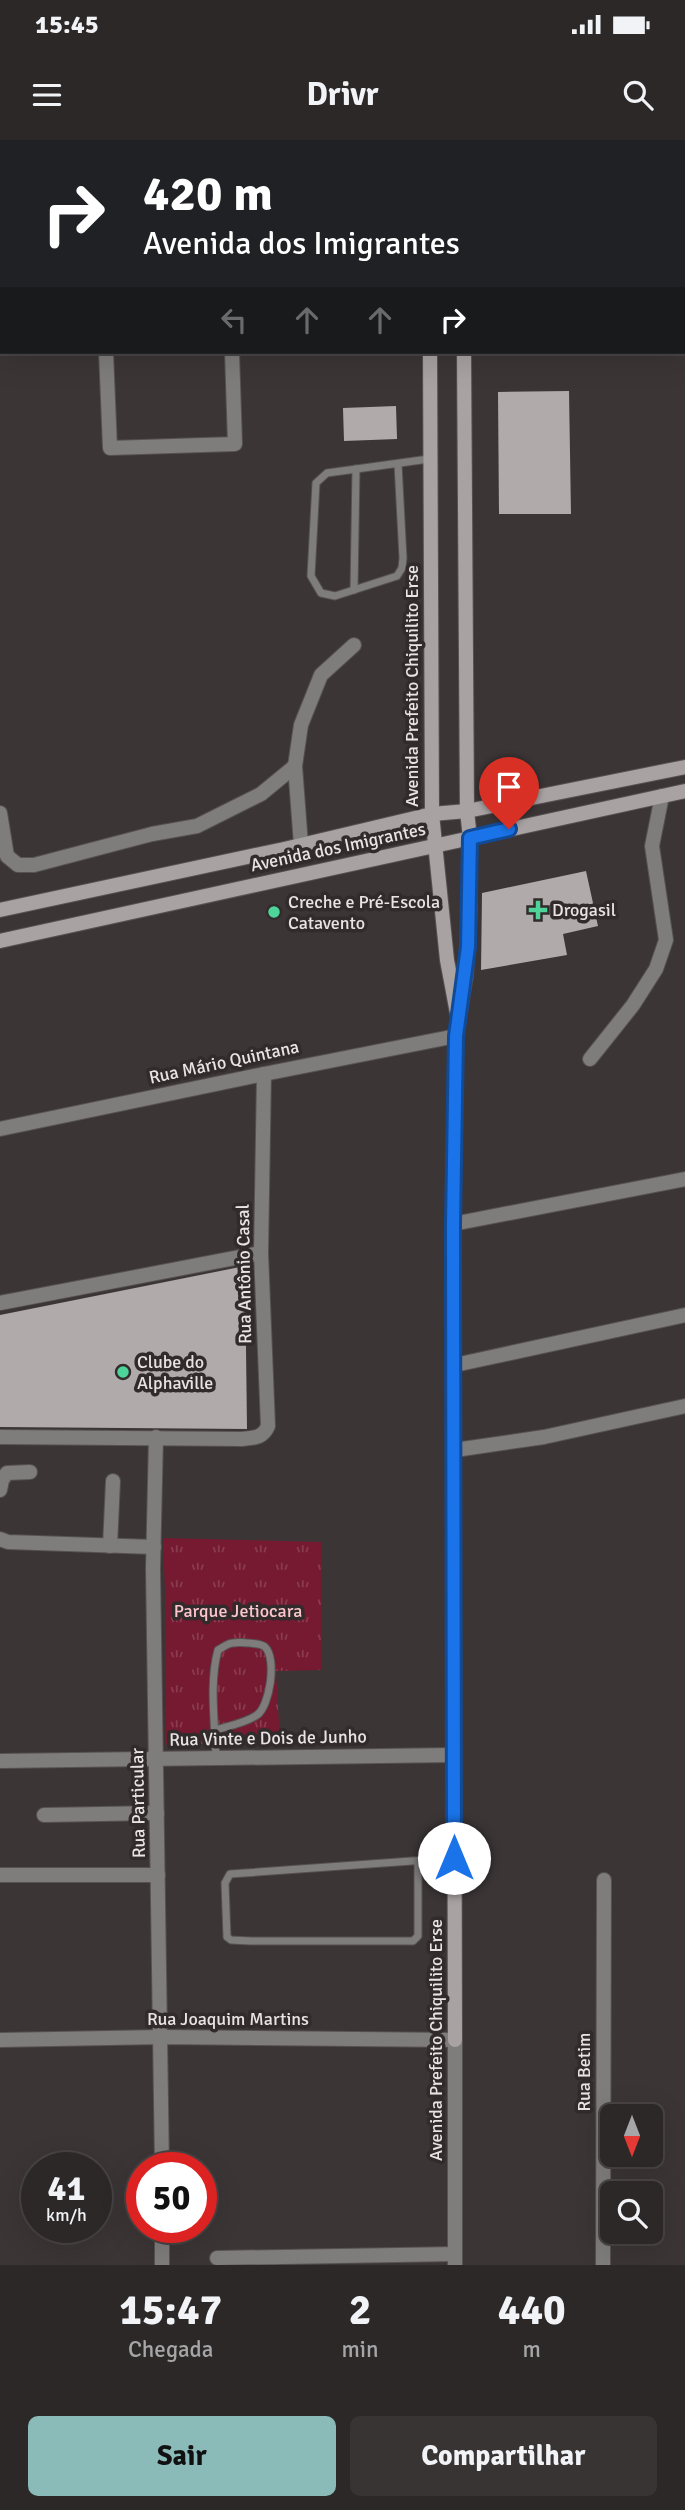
<!DOCTYPE html>
<html lang="pt">
<head>
<meta charset="utf-8">
<style>
	:root { --surface:#2c2828; --page:#383434; --text:#f1f3f6; --muted:#a6a6a8; --line:#484445; --accent:#8bbbb9 }
	body { margin:0; font-family:Signika,sans-serif; background:var(--page); color:var(--text); height:100vh; display:flex; flex-direction:column; font-size:26px; white-space:nowrap }
	* { box-sizing:border-box; margin:0 }
	p { font-size:23px; color:var(--muted) }
	.icon { flex:none; width:38px; height:38px; fill:none; stroke:currentColor; stroke-width:2; stroke-linecap:round; stroke-linejoin:round }
	.map { position:relative; height:2125px; overflow:hidden }
	.sheet { display:flex; flex-direction:column; background:var(--surface); flex:1 }
	.sheet>* { flex:none }
	.hud { position:absolute; left:0px; top:0px; width:686px; height:214px; box-shadow:0 7px 28px #0002,0 0 0 2px var(--line); background:#202124; color:#fff; overflow:hidden }
	.needle { width:46px; rotate:180deg }
	.tools { position:absolute; left:600px; top:1964px; display:grid; gap:14px }
	.tools a { display:grid; place-items:center; width:63px; height:63px; border-radius:10px; background:var(--surface); box-shadow:0 7px 28px #0002,0 0 0 2px var(--line); font-size:35px }
	.speed { position:absolute; left:21px; top:2012px; display:flex; gap:14px; font-size:35px; font-weight:700; text-align:center }
	.speed>* { display:grid; place-content:center; width:91px; height:91px; border-radius:50%; background:var(--surface); box-shadow:0 7px 28px #0002,0 0 0 2px var(--line); line-height:1 }
	.speed small { font-size:18px; font-weight:400 }
	.speed .limit { border:10px solid #d22; background:#fff; color:#111 }
	.pin { position:absolute; display:grid; place-items:center; width:60px; height:60px; color:#fff; margin:-72px -30px; border-radius:50% 50% 50% 0; rotate:-45deg; box-shadow:0 0 7px #0007 }
	.pin .icon { rotate:45deg }
	.me { position:absolute; width:77px; margin:-38px; rotate:0deg; stroke-linejoin:round; filter:drop-shadow(0 0 5px #0008) }
	.turn { display:flex; align-items:center; gap:24px; height:147px; padding:0 28px; font-size:32px }
	.turn .icon { width:91px; height:91px; stroke-width:2.5 }
	.turn b { display:block; font-size:49px; line-height:60px }
	.lanes { display:flex; align-items:center; height:66px; padding:0 28px; background:#0003; justify-content:center; gap:35px; direction:ltr }
	.lanes .off { opacity:.35 }
	.eta { display:flex; justify-content:space-evenly; align-items:center; height:119px; text-align:center }
	.eta b { font-size:42px; font-weight:700; line-height:49px }
	.action { display:flex; gap:14px; margin-top:auto; padding:14px 28px }
	.action a { flex:1; height:80px; border-radius:10px; background:var(--accent); color:#111; font-size:28px; font-weight:700; line-height:80px; text-align:center }
	.action a+a { background:var(--page); color:var(--text) }
	.status { display:flex; justify-content:space-between; align-items:center; height:49px; padding:0 35px; background:var(--surface); direction:ltr }
	.status svg { height:19px; fill:currentColor }
	header { display:flex; justify-content:space-between; align-items:center; height:91px; padding:0 28px; background:var(--surface); font-size:32px; font-weight:700 }
	.map>svg:first-child { display:block }
	.park { fill:url(#park-tufts) }
	.building { fill:#b1aaaa }
	.lines { fill:none; stroke-linecap:round; stroke-linejoin:round }
	.service-casing { stroke:#575152; stroke-width:9 }
	.minor-casing { stroke:#575152; stroke-width:16 }
	.tertiary-casing { stroke:#575152; stroke-width:16 }
	.secondary-casing { stroke:#575152; stroke-width:16 }
	.service { stroke:#7f7c7c; stroke-width:7 }
	.minor { stroke:#7f7c7c; stroke-width:14 }
	.tertiary { stroke:#7f7c7c; stroke-width:14 }
	.secondary { stroke:#a8a2a3; stroke-width:14 }
	.route-casing { stroke:#114b97; stroke-width:18 }
	.route { stroke:#1a73e8; stroke-width:12 }
	.poi-dot { fill:#4ed399; stroke:#312b2c; stroke-width:2.5 }
	.labels { text-anchor:middle; stroke-width:7; stroke-linejoin:round; paint-order:stroke }
	.street-label { font-size:18px; fill:#e8e4e4; stroke:#312b2c }
	.poi-label { font-size:18px; fill:#e8e4e4; stroke:#312b2c; text-anchor:start }
	.park-label { font-size:18px; fill:#fdc6cc; stroke:#312b2c }
</style>
</head>
<body>
<div class="status"><b>15:45</b><svg viewBox="0 0 49 12"><path d="M0 12V9h3v3zM5 12V6h3v6zM10 12V3h3v9zM15 12V0h3v12zM26 1h20v11H26zM47 4h2v5h-2z"/></svg></div>
<header><svg class="icon" aria-label="menu" viewBox="0 0 24 24"><path d="M4 6h16M4 12h16M4 18h16"/></svg>Drivr<svg class="icon" aria-label="search" viewBox="0 0 24 24"><circle cx="10" cy="10" r="6"/><path d="M15 15l6 6"/></svg></header>
<div class="map">
<svg width="685" height="2125" viewBox="0 0 685 2125">
	<defs>
		<pattern id="park-tufts" width="24" height="20" patternUnits="userSpaceOnUse" patternTransform="scale(1.75)"><rect width="24" height="20" fill="#761a31"/><path d="M3 7l-1-3M5 7V3M7 7l1-3M15 17l-1-3M17 17v-4M19 17l1-3" fill="none" stroke="#8a3b4f"/></pattern>
	</defs>
	<rect width="100%" height="100%" fill="#3b3536"/>
	<polygon class="park" points="163,1398 321,1402 321,1530 276,1531 280,1602 166,1605 166,1478"/>
	<g class="building">
		<polygon points="569,251 571,374 499,374 498,252"/>
		<polygon points="396,266 397,299 344,301 343,268"/>
		<polygon points="586,731 598,786 563,794 567,815 481,830 482,753"/>
		<polygon points="245,1126 247,1289 0,1287 0,1175"/>
	</g>
	<g class="lines">
		<defs>
			<g id="service">
				<polyline points="398,324 403,418 402,428 397,436 335,456 321,453 311,436 316,343 327,333 429,319"/>
				<polyline points="354,450 356,329"/>
				<path d="M215 1590C228 1586 246 1583 257 1575 270 1566 277 1518 265 1507 261 1503 239 1502 233 1503 228 1503 222 1508 218 1510 209 1543 215 1583 216 1618"/>
				<polyline points="418,1721 418,1796 413,1801 251,1801 231,1800 227,1797 225,1743 230,1734 454,1718"/>
			</g>
			<g id="minor">
				<polyline points="97,0 97,2"/>
				<polyline points="226,0 226,2"/>
				<polyline points="106,212 110,308 235,304 232,212"/>
				<polyline points="0,673 7,716 18,725 34,725 152,694 197,686 261,654 295,626"/>
				<polyline points="301,705 295,626 301,585 321,535 354,505"/>
				<polyline points="590,919 633,865 656,829 666,800 652,706 662,656"/>
				<polyline points="0,989 264,934 456,896"/>
				<polyline points="453,1084 685,1039"/>
				<polyline points="0,1163 261,1113"/>
				<polyline points="455,1225 685,1175"/>
				<path d="M0 1297 242 1299C254 1298 263 1298 268 1286L261 1113 264 934"/>
				<polyline points="156,1297 153,1429 162,2028"/>
				<polyline points="455,1310 544,1297 685,1266"/>
				<polyline points="0,1350 2,1340 7,1333 30,1332"/>
				<polyline points="0,1399 8,1402 154,1407"/>
				<polyline points="110,1406 113,1341"/>
				<polyline points="0,1621 453,1615"/>
				<polyline points="44,1675 157,1673"/>
				<polyline points="0,1735 158,1735"/>
				<polyline points="0,1900 162,1897 455,1900"/>
				<polyline points="162,2088 162,2125"/>
				<polyline points="217,2118 455,2114"/>
				<polyline points="603,2125 604,1740"/>
			</g>
			<polyline id="tertiary" points="455,1900 455,2125"/>
			<g id="secondary">
				<polyline points="462,0 462,2"/>
				<polyline points="430,2 430,0"/>
				<polyline points="430,212 432,674 447,820 457,873"/>
				<polyline points="0,770 284,709 432,674 467,671 685,627"/>
				<polyline points="0,801 685,651"/>
				<polyline points="455,1900 453,1084 456,896 466,835 470,768 470,698 467,671 464,212"/>
			</g>
		</defs>
		<use href="#service" class="service-casing"/>
		<use href="#minor" class="minor-casing"/>
		<use href="#tertiary" class="tertiary-casing"/>
		<use href="#secondary" class="secondary-casing"/>
		<use href="#service" class="service"/>
		<use href="#minor" class="minor"/>
		<use href="#tertiary" class="tertiary"/>
		<use href="#secondary" class="secondary"/>
	</g>
	<g class="lines">
		<defs>
			<polyline id="route" points="454,1718 453,1084 456,896 468,807 470,698 509,689"/>
		</defs>
		<use href="#route" class="route-casing"/>
		<use href="#route" class="route"/>
	</g>
	<g class="poi-dot">
		<path d="M534.5 759.5h7v7h7v7h-7v7h-7v-7h-7v-7h7z"/>
		<circle cx="274" cy="772" r="7"/>
		<circle cx="123" cy="1232" r="7"/>
	</g>
	<g class="labels">
		<g class="street-label">
			<text transform="translate(412 546) rotate(-90)" y="6">Avenida Prefeito Chiquilito Erse</text>
			<text transform="translate(338 707) rotate(-12)" y="6">Avenida dos Imigrantes</text>
			<text transform="translate(224 922) rotate(-12)" y="6">Rua Mário Quintana</text>
			<text transform="translate(244 1134) rotate(-91)" y="6">Rua Antônio Casal</text>
			<text transform="translate(268 1598) rotate(-1)" y="6">Rua Vinte e Dois de Junho</text>
			<text transform="translate(138 1663) rotate(-91)" y="6">Rua Particular</text>
			<text x="228" y="1885">Rua Joaquim Martins</text>
			<text transform="translate(436 1900) rotate(-90)" y="6">Avenida Prefeito Chiquilito Erse</text>
			<text transform="translate(584 1932) rotate(-90)" y="6">Rua Betim</text>
		</g>
		<g class="poi-label">
			<text x="288" y="768">Creche e Pré-Escola<tspan x="288" dy="21">Catavento</tspan></text>
			<text x="552" y="776">Drogasil</text>
			<text x="137" y="1228">Clube do<tspan x="137" dy="21">Alphaville</tspan></text>
		</g>
		<g class="park-label">
			<text x="238" y="1477">Parque Jetiocara</text>
		</g>
	</g>
</svg>
<div class="tools">
<a><svg class="needle" viewBox="-14 -14 28 28"><path d="M0-13l5 13h-10z" fill="#e53935"/><path d="M0 13l5-13h-10z" fill="#a6a6a8"/></svg></a>
<a><svg class="icon" aria-label="search" viewBox="0 0 24 24"><circle cx="10" cy="10" r="6"/><path d="M15 15l6 6"/></svg></a>
</div>
<div class="speed"><div>41<small>km/h</small></div><div class="limit">50</div></div>
<div class="pin" style="left:509px;top:689px;background:#d93025"><svg class="icon" aria-label="arrive" viewBox="0 0 24 24"><path d="M6 21V4h12l-3 4 3 4H6"/></svg></div>
<svg class="me" style="left:454px;top:1718px" viewBox="-20 -20 40 40"><circle r="19" fill="#fff"/><path d="M0-13L10 11 0 6-10 11z" fill="#1a73e8"/></svg>
<div class="hud">
<div class="turn"><svg class="icon" aria-label="right" viewBox="0 0 24 24"><path d="M7 20v-9h11M14 6l5 5-5 5"/></svg><div><b>420 m</b>Avenida dos Imigrantes</div></div>
<div class="lanes"><svg class="icon off" aria-label="left" viewBox="0 0 24 24"><path d="M17 20v-9H6M10 6l-5 5 5 5"/></svg><svg class="icon off" aria-label="ahead" viewBox="0 0 24 24"><path d="M12 20V5M6 11l6-6 6 6"/></svg><svg class="icon off" aria-label="ahead" viewBox="0 0 24 24"><path d="M12 20V5M6 11l6-6 6 6"/></svg><svg class="icon" aria-label="right" viewBox="0 0 24 24"><path d="M7 20v-9h11M14 6l5 5-5 5"/></svg></div>
</div>
</div>
<section class="sheet">
<div class="eta">
<div><b>15:47</b><p>Chegada</p></div>
<div><b>2</b><p>min</p></div>
<div><b>440</b><p>m</p></div>
</div>
<div class="action"><a>Sair</a><a>Compartilhar</a></div>
</section>
</body>
</html>
